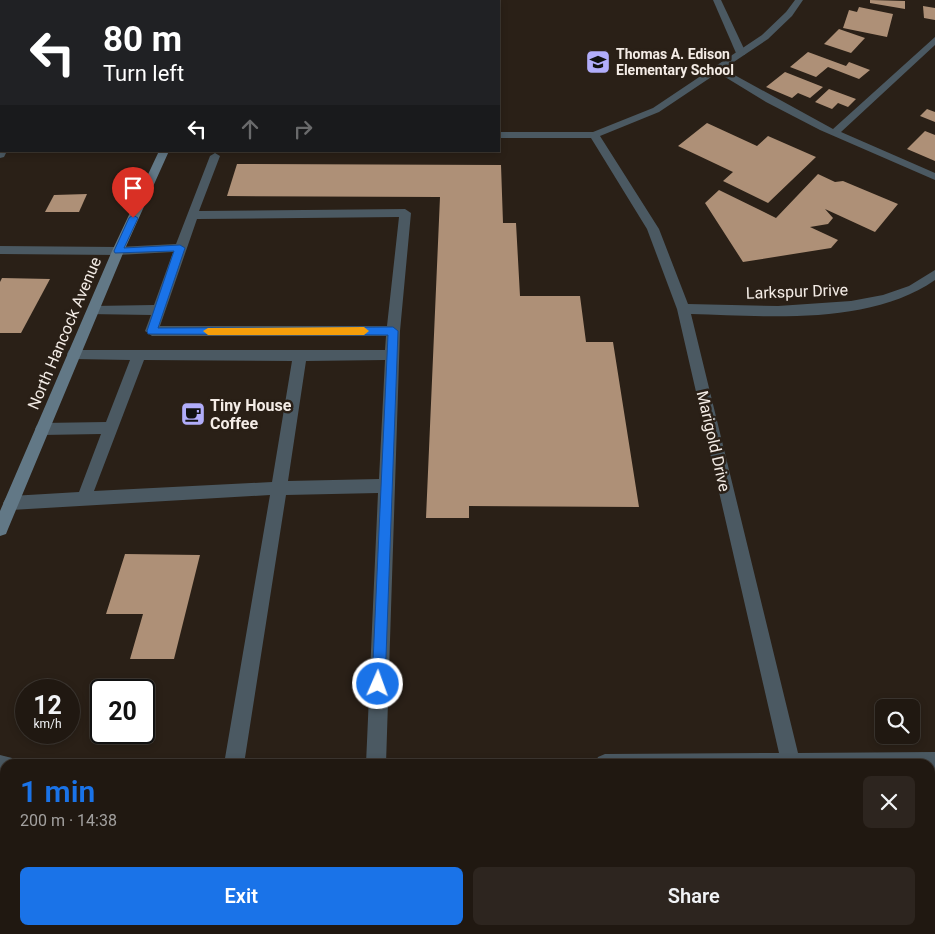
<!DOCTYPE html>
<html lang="en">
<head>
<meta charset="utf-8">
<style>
	:root { --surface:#201811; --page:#2d251f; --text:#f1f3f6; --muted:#a2a09f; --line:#3d3731; --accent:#1a73e8 }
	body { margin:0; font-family:Roboto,sans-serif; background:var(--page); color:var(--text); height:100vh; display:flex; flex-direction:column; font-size:19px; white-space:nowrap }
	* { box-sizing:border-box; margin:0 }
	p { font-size:16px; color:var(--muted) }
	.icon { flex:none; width:28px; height:28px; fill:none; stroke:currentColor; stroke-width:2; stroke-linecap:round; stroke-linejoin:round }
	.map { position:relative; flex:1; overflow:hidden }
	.drawer { position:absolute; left:0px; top:759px; width:935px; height:176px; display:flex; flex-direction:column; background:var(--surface); border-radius:15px 15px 0 0; box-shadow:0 2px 8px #0003,0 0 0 1px var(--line) }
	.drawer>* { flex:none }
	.top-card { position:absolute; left:0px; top:0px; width:500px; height:152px; box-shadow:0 2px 8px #0003,0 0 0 1px var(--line); background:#202124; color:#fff; overflow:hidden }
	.controls { position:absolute; left:875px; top:699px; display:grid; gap:10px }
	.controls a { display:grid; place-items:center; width:45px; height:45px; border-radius:8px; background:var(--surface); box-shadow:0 2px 8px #0003,0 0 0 1px var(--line); font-size:25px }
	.speed { position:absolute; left:15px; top:679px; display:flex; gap:10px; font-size:25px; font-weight:700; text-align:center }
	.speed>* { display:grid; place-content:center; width:65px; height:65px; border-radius:50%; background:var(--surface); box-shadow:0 2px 8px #0003,0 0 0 1px var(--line); line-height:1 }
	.speed small { font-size:12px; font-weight:400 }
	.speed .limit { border:2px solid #111; border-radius:8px; background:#fff; color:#111 }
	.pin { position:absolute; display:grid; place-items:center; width:42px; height:42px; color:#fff; margin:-51px -21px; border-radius:50% 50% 50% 0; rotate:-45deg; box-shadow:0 0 5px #0007 }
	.pin .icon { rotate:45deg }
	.me { position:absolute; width:55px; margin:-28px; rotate:2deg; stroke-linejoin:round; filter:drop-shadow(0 0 4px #0008) }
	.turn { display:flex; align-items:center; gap:18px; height:105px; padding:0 20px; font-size:22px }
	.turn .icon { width:65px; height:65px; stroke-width:2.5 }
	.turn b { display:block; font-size:35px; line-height:42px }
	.lanes { display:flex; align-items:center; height:48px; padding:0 20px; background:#0003; justify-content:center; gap:25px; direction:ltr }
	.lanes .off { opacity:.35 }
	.round { display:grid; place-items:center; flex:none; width:52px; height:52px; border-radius:8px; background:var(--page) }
	.head { display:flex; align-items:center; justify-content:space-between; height:85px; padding:0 20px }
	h1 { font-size:30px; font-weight:600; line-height:38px; color:var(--accent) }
	.primary-button { display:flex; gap:10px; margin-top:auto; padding:10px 20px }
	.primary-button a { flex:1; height:58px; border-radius:8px; background:var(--accent); color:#fff; font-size:20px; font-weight:600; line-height:58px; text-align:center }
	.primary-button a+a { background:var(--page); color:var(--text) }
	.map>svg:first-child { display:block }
	.building { fill:#ae9077 }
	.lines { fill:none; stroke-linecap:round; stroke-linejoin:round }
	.lane { fill:#4b5962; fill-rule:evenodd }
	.street { fill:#4b5962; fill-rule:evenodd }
	.secondary { fill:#627886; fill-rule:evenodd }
	.route { fill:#1a73e8; stroke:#114b97 }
	.slow { fill:#f59e0b }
	.labels { text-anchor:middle; stroke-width:5; stroke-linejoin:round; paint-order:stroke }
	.far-poi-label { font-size:14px; font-weight:bold; fill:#f4ece6; stroke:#2a2017; text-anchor:start }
	.street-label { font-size:16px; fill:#f4ece6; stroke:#2a2017 }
	.poi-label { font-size:16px; font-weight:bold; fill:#f4ece6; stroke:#2a2017; text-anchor:start }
</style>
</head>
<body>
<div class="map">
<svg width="935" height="934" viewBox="0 0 935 934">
	<rect width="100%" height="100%" fill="#2a2017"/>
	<g class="building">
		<polygon points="870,0 905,1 905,9 870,3"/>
		<polygon points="923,6 935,8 935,20 924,18"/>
		<polygon points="859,7 893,14 887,37 843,28 849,10 857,12"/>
		<polygon points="839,29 865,38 851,53 824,44"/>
		<polygon points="808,52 846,66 849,62 870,70 859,79 828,67 816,77 790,67"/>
		<polygon points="785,72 823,87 810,98 798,93 792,98 766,87"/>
		<polygon points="829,89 856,99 848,107 838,103 832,109 815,102"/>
		<polygon points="927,109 935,112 935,122 920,116"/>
		<polygon points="707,123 757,146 768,136 816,157 768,203 723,181 733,172 678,146"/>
		<polygon points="925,131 935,135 935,161 907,149"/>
		<polygon points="237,164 501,165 503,223 516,223 520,296 580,296 586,342 613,342 639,507 469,506 469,518 426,518 440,197 227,196"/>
		<polygon points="818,174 835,182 843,181 898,204 875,232 825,209 833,218 828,224 810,227 838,240 831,248 743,262 705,203 719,190 776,218"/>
		<polygon points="87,194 79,212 45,212 54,195"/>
		<polygon points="2,278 50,279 21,333 0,333 0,282"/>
		<polygon points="125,554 200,555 174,659 130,659 143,614 106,614"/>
	</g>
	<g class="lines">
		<g class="lane">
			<polygon points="713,0 721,0 746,53 744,55 736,53"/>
			<polygon points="935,37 935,45 841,132 935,173 935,180 820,130 766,102 712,69 720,67 833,129"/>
			<polygon points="0,148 1,151 7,151 4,157 0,158"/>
			<path d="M215 153 220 156 199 211 405 209 411 213 400 331 386 764H366L378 493 286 495 244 764H224L270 495 11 510 6 508 3 503 6 498 11 496 79 492 101 434 42 435 37 433 35 429 37 425 42 423 106 422 130 360 74 359 69 358 67 354 69 350H385L386 336H152L145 331 151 315 88 314 87 311 93 306 154 305 173 252 118 255 112 251 118 247 176 244 210 156ZM399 217 387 326H160L197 219ZM144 360 292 361 272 482 94 491ZM385 360 379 479 288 481 306 361Z"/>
		</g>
		<g class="street">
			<polygon points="0,0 4,0 5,1 1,1 0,4"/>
			<path d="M795 0H803L792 16 768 39 659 112 600 136 659 229 688 304 778 306 851 301 883 295 909 286 935 270V280C869 326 767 316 691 314L798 753 935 752V772H930V764H595L598 757 605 754 779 753 677 309 647 229 591 138H499V132H593L653 108 762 35 786 12Z"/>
			<polygon points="0,246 118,247 124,251 118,255 0,254"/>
			<polygon points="0,755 12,758 14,764 5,764 5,775 0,775"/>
			<rect x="930" y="829" width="5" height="20"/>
			<rect x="0" y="840" width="5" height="20"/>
		</g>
		<polygon class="secondary" points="159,151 169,151 124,251 8,529 6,534 0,536 0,511 112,251"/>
	</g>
	<polygon class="route" points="133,215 138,218 124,248 180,245 185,248 158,328 393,327 398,331 385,684 383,689 378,691 374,689 372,684 388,335 148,334 147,331 174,251 115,253 114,251 129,218"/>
	<polygon class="slow" points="364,327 369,331 364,335 208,335 203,331 208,328"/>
	<defs>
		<symbol id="school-square" viewBox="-11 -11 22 22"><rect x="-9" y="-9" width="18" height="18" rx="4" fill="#b1adfa" stroke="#2a2017"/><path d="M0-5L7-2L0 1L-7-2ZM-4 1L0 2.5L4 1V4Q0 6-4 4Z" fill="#111"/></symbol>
		<symbol id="cafe-square" viewBox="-11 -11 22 22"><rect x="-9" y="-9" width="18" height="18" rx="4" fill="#b1adfa" stroke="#2a2017"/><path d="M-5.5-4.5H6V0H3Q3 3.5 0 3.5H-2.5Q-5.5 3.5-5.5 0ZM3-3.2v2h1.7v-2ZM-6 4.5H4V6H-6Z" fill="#111"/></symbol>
	</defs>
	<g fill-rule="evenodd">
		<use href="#school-square" x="584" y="48" width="28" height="28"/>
		<use href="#cafe-square" x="179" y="400" width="28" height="28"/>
	</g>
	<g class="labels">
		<g class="far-poi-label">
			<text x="616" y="59">Thomas A. Edison<tspan x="616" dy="16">Elementary School</tspan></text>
		</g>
		<g class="street-label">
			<text transform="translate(797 291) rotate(-2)" y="6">Larkspur Drive</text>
			<text transform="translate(64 333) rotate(-67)" y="6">North Hancock Avenue</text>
			<text transform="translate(714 441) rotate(77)" y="6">Marigold Drive</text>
		</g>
		<g class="poi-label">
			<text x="210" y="411">Tiny House<tspan x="210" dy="18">Coffee</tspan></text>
		</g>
	</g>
</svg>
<div class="controls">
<a><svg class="icon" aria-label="search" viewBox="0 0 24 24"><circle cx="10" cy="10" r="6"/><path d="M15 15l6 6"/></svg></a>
</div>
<div class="speed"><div>12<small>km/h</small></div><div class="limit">20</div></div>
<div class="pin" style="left:133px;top:218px;background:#d93025"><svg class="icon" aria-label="arrive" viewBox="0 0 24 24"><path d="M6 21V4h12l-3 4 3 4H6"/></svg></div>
<svg class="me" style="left:378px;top:684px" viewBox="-20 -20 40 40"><circle r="17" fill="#1a73e8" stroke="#fff" stroke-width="3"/><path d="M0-11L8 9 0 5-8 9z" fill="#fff"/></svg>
<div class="top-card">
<div class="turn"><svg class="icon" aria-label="left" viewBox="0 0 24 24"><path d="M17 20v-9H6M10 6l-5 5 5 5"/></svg><div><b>80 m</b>Turn left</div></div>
<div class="lanes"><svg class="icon" aria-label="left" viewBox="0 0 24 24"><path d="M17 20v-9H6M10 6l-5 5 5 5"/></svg><svg class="icon off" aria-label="ahead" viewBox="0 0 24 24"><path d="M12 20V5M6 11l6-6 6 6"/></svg><svg class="icon off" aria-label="right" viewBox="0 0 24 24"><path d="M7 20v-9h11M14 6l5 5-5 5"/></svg></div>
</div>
<section class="drawer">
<div class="head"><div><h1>1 min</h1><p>200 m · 14:38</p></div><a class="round"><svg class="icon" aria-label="close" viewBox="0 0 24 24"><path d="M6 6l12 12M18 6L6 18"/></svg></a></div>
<div class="primary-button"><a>Exit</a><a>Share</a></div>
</section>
</div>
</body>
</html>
